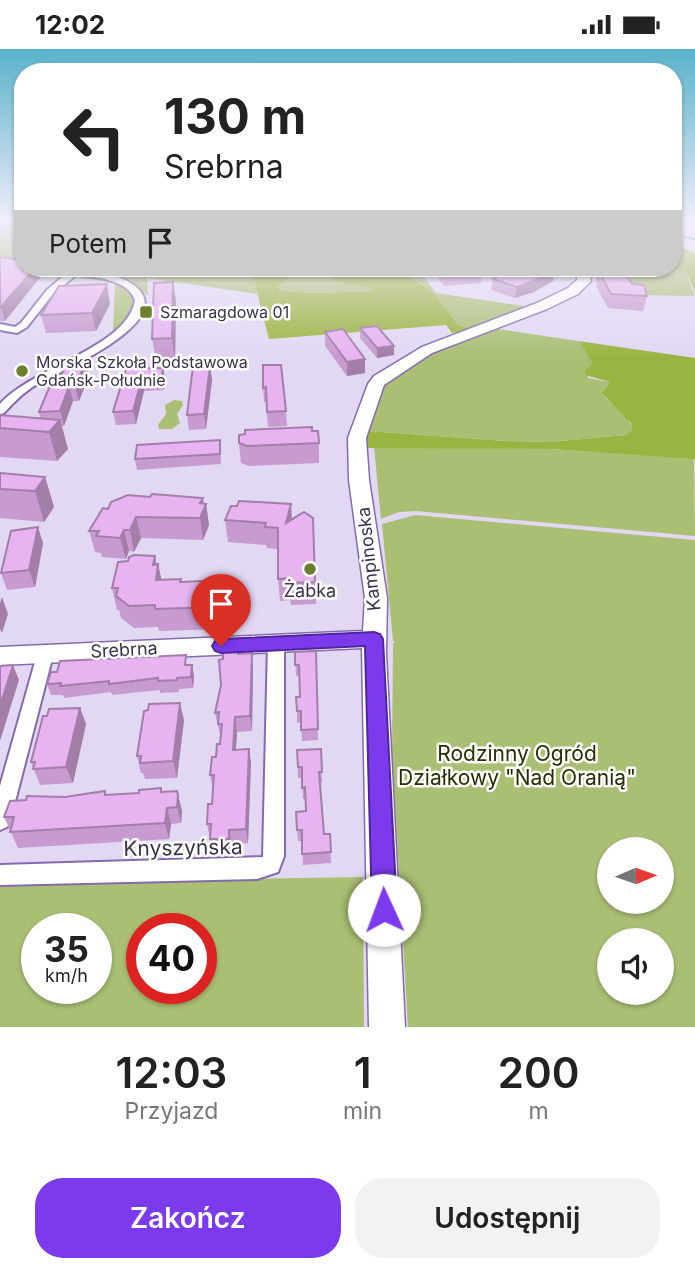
<!DOCTYPE html>
<html lang="pl">
<head>
<meta charset="utf-8">
<style>
	:root { --surface:#fff; --page:#f2f2f2; --text:#222; --muted:#767676; --accent:#7c3aed }
	body { margin:0; font-family:Inter,sans-serif; background:var(--page); color:var(--text); height:100vh; display:flex; flex-direction:column; font-size:26px; white-space:nowrap }
	* { box-sizing:border-box; margin:0 }
	p { font-size:23px; color:var(--muted) }
	.icon { flex:none; width:38px; height:38px; fill:none; stroke:currentColor; stroke-width:2; stroke-linecap:round; stroke-linejoin:round }
	.map { position:relative; height:978px; overflow:hidden }
	.side { display:flex; flex-direction:column; background:var(--surface); flex:1 }
	.side>* { flex:none }
	.hud { position:absolute; left:14px; top:14px; width:668px; height:214px; border-radius:28px; box-shadow:0 2px 5px #0004; background:#fff; color:var(--text); overflow:hidden }
	.needle { width:46px; rotate:88deg }
	.buttons { position:absolute; left:597px; top:788px; display:grid; gap:14px }
	.buttons a { display:grid; place-items:center; width:77px; height:77px; border-radius:50%; background:var(--surface); box-shadow:0 2px 5px #0004; font-size:35px }
	.speed { position:absolute; left:21px; top:864px; display:flex; gap:14px; font-size:35px; font-weight:700; text-align:center }
	.speed>* { display:grid; place-content:center; width:91px; height:91px; border-radius:50%; background:var(--surface); box-shadow:0 2px 5px #0004; line-height:1 }
	.speed small { font-size:18px; font-weight:400 }
	.speed .limit { border:10px solid #d22; background:#fff; color:#111 }
	.pin { position:absolute; display:grid; place-items:center; width:60px; height:60px; color:#fff; margin:-72px -30px; border-radius:50% 50% 50% 0; rotate:-45deg; box-shadow:0 0 7px #0007 }
	.pin .icon { rotate:45deg }
	.me { position:absolute; width:77px; margin:-38px; rotate:358deg; stroke-linejoin:round; filter:drop-shadow(0 0 5px #0008) }
	.turn { display:flex; align-items:center; gap:24px; height:147px; padding:0 35px; font-size:32px }
	.turn .icon { width:91px; height:91px; stroke-width:2.5 }
	.turn b { display:block; font-size:49px; line-height:60px }
	.then { display:flex; align-items:center; height:66px; padding:0 35px; background:#0003; gap:14px; font-size:26px }
	.eta { display:flex; justify-content:space-evenly; align-items:center; height:119px; text-align:center }
	.eta b { font-size:42px; font-weight:600; line-height:49px }
	.cta { display:flex; gap:14px; margin-top:auto; padding:14px 35px }
	.cta a { flex:1; height:80px; border-radius:28px; background:var(--accent); color:#fff; font-size:28px; font-weight:600; line-height:80px; text-align:center }
	.cta a+a { background:var(--page); color:var(--text) }
	.status { display:flex; justify-content:space-between; align-items:center; height:49px; padding:0 35px; background:var(--surface); direction:ltr }
	.status svg { height:19px; fill:currentColor }
	.map>svg:first-child { display:block }
	.green { fill:#aabf74; fill-rule:evenodd }
	.forest { fill:#9ab441 }
	.lines { fill:none; stroke-linecap:round; stroke-linejoin:round }
	.stream { stroke:#2b8985; stroke-width:2 }
	.street-casing { stroke:#846bab; stroke-width:4 }
	.secondary-casing { stroke:#846bab; stroke-width:3 }
	.street { fill:#fff; fill-rule:evenodd }
	.secondary { fill:#fff; fill-rule:evenodd }
	.wall { fill:#c79bcf }
	.shaded-wall { fill:#a27ea9 }
	.building { fill:#e7b4f1; stroke:#a27ea9; stroke-width:2 }
	.route { fill:#7c3aed; stroke:#51269a; stroke-width:2 }
	.poi-dot { fill:#6c7f2f; stroke:#fff; stroke-width:2.5 }
	.labels { text-anchor:middle; stroke-width:5; stroke-linejoin:round; paint-order:stroke }
	.far-poi-label { font-size:16px; fill:#3b314d; stroke:#fff; text-anchor:start }
	.street-label { font-size:18px; fill:#3b314d; stroke:#fff }
	.poi-label { font-size:18px; fill:#3b314d; stroke:#fff }
	.near-park-label { font-size:21px; fill:#263000; stroke:#fff }
	.near-street-label { font-size:21px; fill:#3b314d; stroke:#fff }
</style>
</head>
<body>
<div class="status"><b>12:02</b><svg viewBox="0 0 49 12"><path d="M0 12V9h3v3zM5 12V6h3v6zM10 12V3h3v9zM15 12V0h3v12zM26 1h20v11H26zM47 4h2v5h-2z"/></svg></div>
<div class="map">
<svg width="695" height="978" viewBox="0 0 695 978">
	<rect width="100%" height="100%" fill="#e2d8f4"/>
	<g class="green">
		<polygon points="11,171 23,171 23,211 0,207 0,173"/>
		<polygon points="103,219 128,219 146,223 146,219 241,219 254,232 257,245 147,229 148,247 131,231 84,222"/>
		<path d="M323 219C331 239 354 235 374 239L372 242C341 243 312 246 280 241L278 237 298 221Z"/>
		<polygon points="418,219 436,244 530,258 473,281 458,276 435,245 407,224 407,220"/>
		<polygon points="622,219 685,221 695,247 634,246"/>
		<path d="M75 227C90 227 144 233 135 260 132 269 120 278 113 285L115 234 76 228 53 246Z"/>
		<path d="M498 280 578 292 594 315 587 320 588 329 610 333 605 340V348C615 357 631 367 632 381L626 386 550 393 505 392 367 382C372 368 376 353 382 340 400 309 466 290 498 280Z"/>
		<polygon points="174,351 182,352 183,356 177,365 180,374 172,380 159,380 158,376 166,365 165,356"/>
		<polygon points="374,398 552,400 694,409 695,487 415,462 399,463 381,470"/>
		<path d="M415 466 695 491V978H408L392 704 393 595 395 592H393L382 475ZM609 800H662V852H609ZM609 891H662V943H609Z"/>
		<path d="M363 828 364 978H0V834ZM37 880H96V940H37ZM142 880H201V940H142Z"/>
	</g>
	<g class="forest">
		<polygon points="674,195 695,204 695,242 685,222 671,219 674,219"/>
		<path d="M241 219H316L298 221 278 238 280 241C312 246 341 243 372 242L373 240C354 234 331 239 323 219H414L407 220V225L435 245 458 276 473 281 452 284 446 276 269 290 254 232Z"/>
		<polygon points="578,292 695,309 695,410 552,400 366,399 365,392 367,382 505,392 550,393 626,386 632,381 631,374 602,344 610,333 585,326 585,322 593,314"/>
	</g>
	<g class="lines">
		<polyline class="stream" points="674,186 695,190"/>
		<defs>
			<g id="street">
				<path d="M42 219C66 218 115 221 135 237 181 274 52 325 31 339 21 346 12 355 4 364L0 365V355C33 318 128 298 135 251 127 230 96 228 76 226L53 245 27 278 17 284 0 281V275L15 278 21 274 47 241 67 224Z"/>
				<polygon points="276,588 282,590 284,594 284,807 278,823 257,830 0,836 0,816 263,808 268,594 270,590"/>
				<polygon points="45,600 51,602 53,606 10,772 7,778 0,781 0,737 37,606 39,602"/>
			</g>
			<polygon id="secondary" points="577,219 589,219 591,232 578,245 547,260 432,304 384,336 366,389 369,431 387,549 386,604 405,978 369,978 362,599 0,616 0,598 363,582 365,549 349,431 348,389 368,335 374,327 422,298 537,254 568,239 577,231"/>
		</defs>
		<use href="#street" class="street-casing"/>
		<use href="#secondary" class="secondary-casing"/>
		<use href="#street" class="street"/>
		<use href="#secondary" class="secondary"/>
	</g>
	<g class="wall">
		<polygon points="0,208 42,226 5,272 0,272"/>
		<polygon points="431,219 483,219 481,234 444,237"/>
		<polygon points="502,219 549,219 553,232 534,243 515,249 491,241 493,230 506,223"/>
		<polygon points="595,219 622,219 632,235 647,247 643,262 608,259 597,239"/>
		<polygon points="176,252 175,311 156,311 152,290"/>
		<polygon points="110,253 110,255 96,282 46,284 41,266"/>
		<polygon points="360,279 394,297 394,306 377,309 360,289"/>
		<polygon points="325,283 365,310 365,324 347,327 325,297"/>
		<polygon points="86,313 89,327 79,352 73,352 64,377 62,377 68,400 57,412 0,408 0,366 40,369 39,363 57,336"/>
		<polygon points="263,316 286,362 287,377 268,378 266,353 264,353 263,339"/>
		<polygon points="210,317 212,331 206,380 189,381 187,366"/>
		<polygon points="163,319 165,332 164,341 144,342 136,375 116,376 113,363 126,320"/>
		<polygon points="312,382 319,394 319,414 249,417 241,414 239,394"/>
		<polygon points="220,391 221,415 137,421 135,410"/>
		<polygon points="0,424 45,428 54,458 44,473 0,469"/>
		<polygon points="206,455 209,476 203,491 141,489 134,503 129,502 126,510 102,508 101,504 95,503 89,482 108,460"/>
		<polygon points="291,455 292,470 313,469 316,555 291,556 290,551 280,552 278,530 278,500 267,499 266,496 228,493 225,471"/>
		<polygon points="43,494 35,538 7,541 1,524"/>
		<polygon points="155,507 156,515 158,515 161,530 181,530 181,533 226,531 229,553 227,572 220,572 220,580 159,582 158,578 134,579 121,569 119,561 117,561 112,539 128,512"/>
		<polygon points="238,599 239,605 253,619 252,682 237,683 236,700 249,700 251,714 248,794 232,795 231,804 213,804 207,775 212,755 213,740 210,726 220,695 221,690 215,664 221,636 223,610"/>
		<polygon points="316,602 318,691 302,692 301,673 297,674 297,662 300,648 300,627 296,627 295,603"/>
		<polygon points="192,616 194,627 193,639 179,640 179,643 160,644 160,641 112,646 111,643 64,649 63,646 51,646 47,635"/>
		<polygon points="80,659 86,675 73,734 40,736 31,713 47,667"/>
		<polygon points="148,661 184,671 177,729 145,730 143,724 141,724 137,707"/>
		<polygon points="321,700 322,734 320,734 324,785 330,785 331,814 303,816 302,792 298,792 296,763 306,762 305,750 303,750 302,729 298,729 297,701"/>
		<polygon points="162,743 178,746 182,762 181,774 171,775 169,790 18,799 4,768 65,748"/>
	</g>
	<g class="shaded-wall">
		<polygon points="35,219 40,219 42,226 5,272 1,258"/>
		<polygon points="555,221 553,232 534,243 515,249 517,238"/>
		<polygon points="173,233 176,252 175,311 172,289"/>
		<polygon points="107,235 110,255 96,282 92,264"/>
		<polygon points="394,297 394,306 377,309 377,299"/>
		<polygon points="365,310 365,324 347,327 347,313"/>
		<polygon points="86,313 89,327 79,352 75,337"/>
		<polygon points="210,317 212,331 206,380 204,365"/>
		<polygon points="163,319 165,332 164,341 162,328"/>
		<polygon points="142,329 144,342 136,375 133,362"/>
		<polygon points="69,337 73,352 64,377 60,362"/>
		<polygon points="60,371 68,400 57,412 49,383"/>
		<polygon points="45,428 54,458 44,473 35,442"/>
		<polygon points="203,449 204,460 206,455 209,476 203,491 200,469 200,454"/>
		<polygon points="291,455 292,477 286,474"/>
		<polygon points="136,468 141,489 134,503 130,481"/>
		<polygon points="38,478 43,494 35,538 29,521"/>
		<polygon points="124,481 129,502 126,510 120,489"/>
		<polygon points="155,507 157,520 158,515 163,537 160,553 153,516"/>
		<polygon points="226,531 229,553 227,572 224,550"/>
		<polygon points="2,548 8,565 2,584 0,580 0,554"/>
		<polygon points="217,550 220,572 220,580 217,558"/>
		<polygon points="252,604 253,619 252,682 250,667"/>
		<polygon points="13,616 19,631 0,692 0,657"/>
		<polygon points="192,616 194,627 193,639 191,628"/>
		<polygon points="180,654 184,671 177,729 173,712"/>
		<polygon points="80,659 86,675 73,734 66,718"/>
		<polygon points="235,668 237,683 235,715 233,701"/>
		<polygon points="249,700 251,714 248,794 246,780"/>
		<polygon points="178,746 182,762 181,774 177,758"/>
		<polygon points="167,759 171,775 169,790 165,774"/>
		<polygon points="229,781 232,795 231,804 229,790"/>
	</g>
	<g class="building">
		<polygon points="0,208 23,211 23,219 35,219 1,258 0,258"/>
		<polygon points="513,219 549,219 555,221 536,231 517,238 493,230"/>
		<polygon points="600,219 622,219 632,235 644,236 647,247 611,245 600,224"/>
		<polygon points="173,233 172,289 152,290 154,234"/>
		<polygon points="107,235 106,238 92,264 41,266 59,237"/>
		<polygon points="377,277 394,297 377,299 360,279"/>
		<polygon points="343,280 365,310 347,313 325,283"/>
		<polygon points="67,313 86,313 75,337 69,337 60,362 39,363 49,339 57,336"/>
		<polygon points="263,316 281,316 286,362 267,363 266,338 263,339"/>
		<polygon points="193,317 210,317 204,365 187,366"/>
		<polygon points="163,319 162,328 142,329 133,362 113,363 126,320"/>
		<polygon points="0,366 60,371 49,383 0,379"/>
		<polygon points="312,378 312,382 318,382 319,394 247,397 239,394 239,386 245,385 245,381"/>
		<polygon points="220,391 220,405 135,410 137,396"/>
		<polygon points="0,424 45,428 35,442 0,440"/>
		<polygon points="152,445 203,449 200,454 206,455 200,469 136,468 130,481 124,481 120,489 96,487 99,482 89,482 103,459 108,460 111,453 128,446 150,448"/>
		<polygon points="239,452 291,455 286,474 304,463 313,469 315,533 289,534 289,529 278,530 278,479 265,478 266,474 225,471 231,457 237,457"/>
		<polygon points="38,478 29,521 1,524 11,482"/>
		<polygon points="134,506 155,507 153,516 158,515 156,531 181,530 180,533 226,531 224,550 217,550 217,558 155,560 155,556 129,557 116,547 118,539 112,539 118,513 128,512 129,508"/>
		<polygon points="227,599 238,599 238,605 252,604 250,667 235,668 233,701 249,700 246,780 229,781 229,790 210,790 211,775 207,775 208,755 212,755 213,740 214,726 210,726 212,708 216,708 217,695 220,695 222,675 218,675 219,663 215,664 221,636 219,611 223,610 223,601"/>
		<polygon points="316,602 318,680 301,681 301,662 297,662 296,648 300,648 299,616 295,616 295,603"/>
		<polygon points="186,606 185,616 192,616 191,628 177,629 177,631 158,632 158,629 109,635 109,632 60,637 61,634 47,635 51,623 57,623 60,612"/>
		<polygon points="13,616 0,657 0,617"/>
		<polygon points="180,654 173,712 140,714 141,707 137,707 144,662 148,661 149,655"/>
		<polygon points="80,659 66,718 33,720 35,713 31,713 43,667 47,667 49,660"/>
		<polygon points="321,700 322,723 319,723 324,785 330,785 331,803 302,805 302,781 297,781 296,763 306,762 305,738 302,739 302,718 298,718 297,701"/>
		<polygon points="161,739 161,743 177,742 178,746 177,758 167,759 165,774 10,783 14,768 4,768 10,752 26,751 27,747 65,748 105,742 105,746 139,744 139,741"/>
	</g>
	<linearGradient id="sky" x2="0" y2="1"><stop stop-color="#59b2ca"/><stop offset="0.56" stop-color="#f2edfa"/><stop offset="1" stop-color="#f2edfa" stop-opacity="0"/></linearGradient>
	<rect width="695" height="308" fill="url(#sky)"/>
	<polygon class="route" points="374,583 380,585 383,590 397,861 393,869 384,873 376,869 372,861 365,597 221,604 215,602 212,597 215,592 221,590"/>
	<g class="poi-dot">
		<rect x="139" y="256" width="14" height="14" rx="3.5"/>
		<circle cx="22" cy="322" r="7"/>
		<circle cx="310" cy="520" r="7"/>
	</g>
	<g class="labels">
		<g class="far-poi-label">
			<text x="160" y="269">Szmaragdowa 01</text>
			<text x="36" y="319">Morska Szkoła Podstawowa<tspan x="36" dy="18">Gdańsk-Południe</tspan></text>
		</g>
		<g class="street-label">
			<text transform="translate(369 510) rotate(-96)" y="6">Kampinoska</text>
			<text transform="translate(124 601) rotate(-3)" y="6">Srebrna</text>
		</g>
		<g class="poi-label">
			<text x="310" y="548">Żabka</text>
		</g>
		<g class="near-park-label">
			<text x="517" y="712">Rodzinny Ogród<tspan x="517" dy="24">Działkowy "Nad Oranią"</tspan></text>
		</g>
		<g class="near-street-label">
			<text transform="translate(183 799) rotate(-1)" y="7">Knyszyńska</text>
		</g>
	</g>
</svg>
<div class="buttons">
<a><svg class="needle" viewBox="-14 -14 28 28"><path d="M0-13l5 13h-10z" fill="#e53935"/><path d="M0 13l5-13h-10z" fill="#767676"/></svg></a>
<a><svg class="icon" aria-label="sound" viewBox="0 0 24 24"><path d="M4 9h4l5-4v14l-5-4H4zM17 9q2 3 0 6"/></svg></a>
</div>
<div class="speed"><div>35<small>km/h</small></div><div class="limit">40</div></div>
<div class="pin" style="left:221px;top:597px;background:#d93025"><svg class="icon" aria-label="arrive" viewBox="0 0 24 24"><path d="M6 21V4h12l-3 4 3 4H6"/></svg></div>
<svg class="me" style="left:384px;top:861px" viewBox="-20 -20 40 40"><circle r="19" fill="#fff"/><path d="M0-13L10 11 0 6-10 11z" fill="#7c3aed"/></svg>
<div class="hud">
<div class="turn"><svg class="icon" aria-label="left" viewBox="0 0 24 24"><path d="M17 20v-9H6M10 6l-5 5 5 5"/></svg><div><b>130 m</b>Srebrna</div></div>
<div class="then">Potem<svg class="icon" aria-label="arrive" viewBox="0 0 24 24"><path d="M6 21V4h12l-3 4 3 4H6"/></svg></div>
</div>
</div>
<section class="side">
<div class="eta">
<div><b>12:03</b><p>Przyjazd</p></div>
<div><b>1</b><p>min</p></div>
<div><b>200</b><p>m</p></div>
</div>
<div class="cta"><a>Zakończ</a><a>Udostępnij</a></div>
</section>
</body>
</html>
